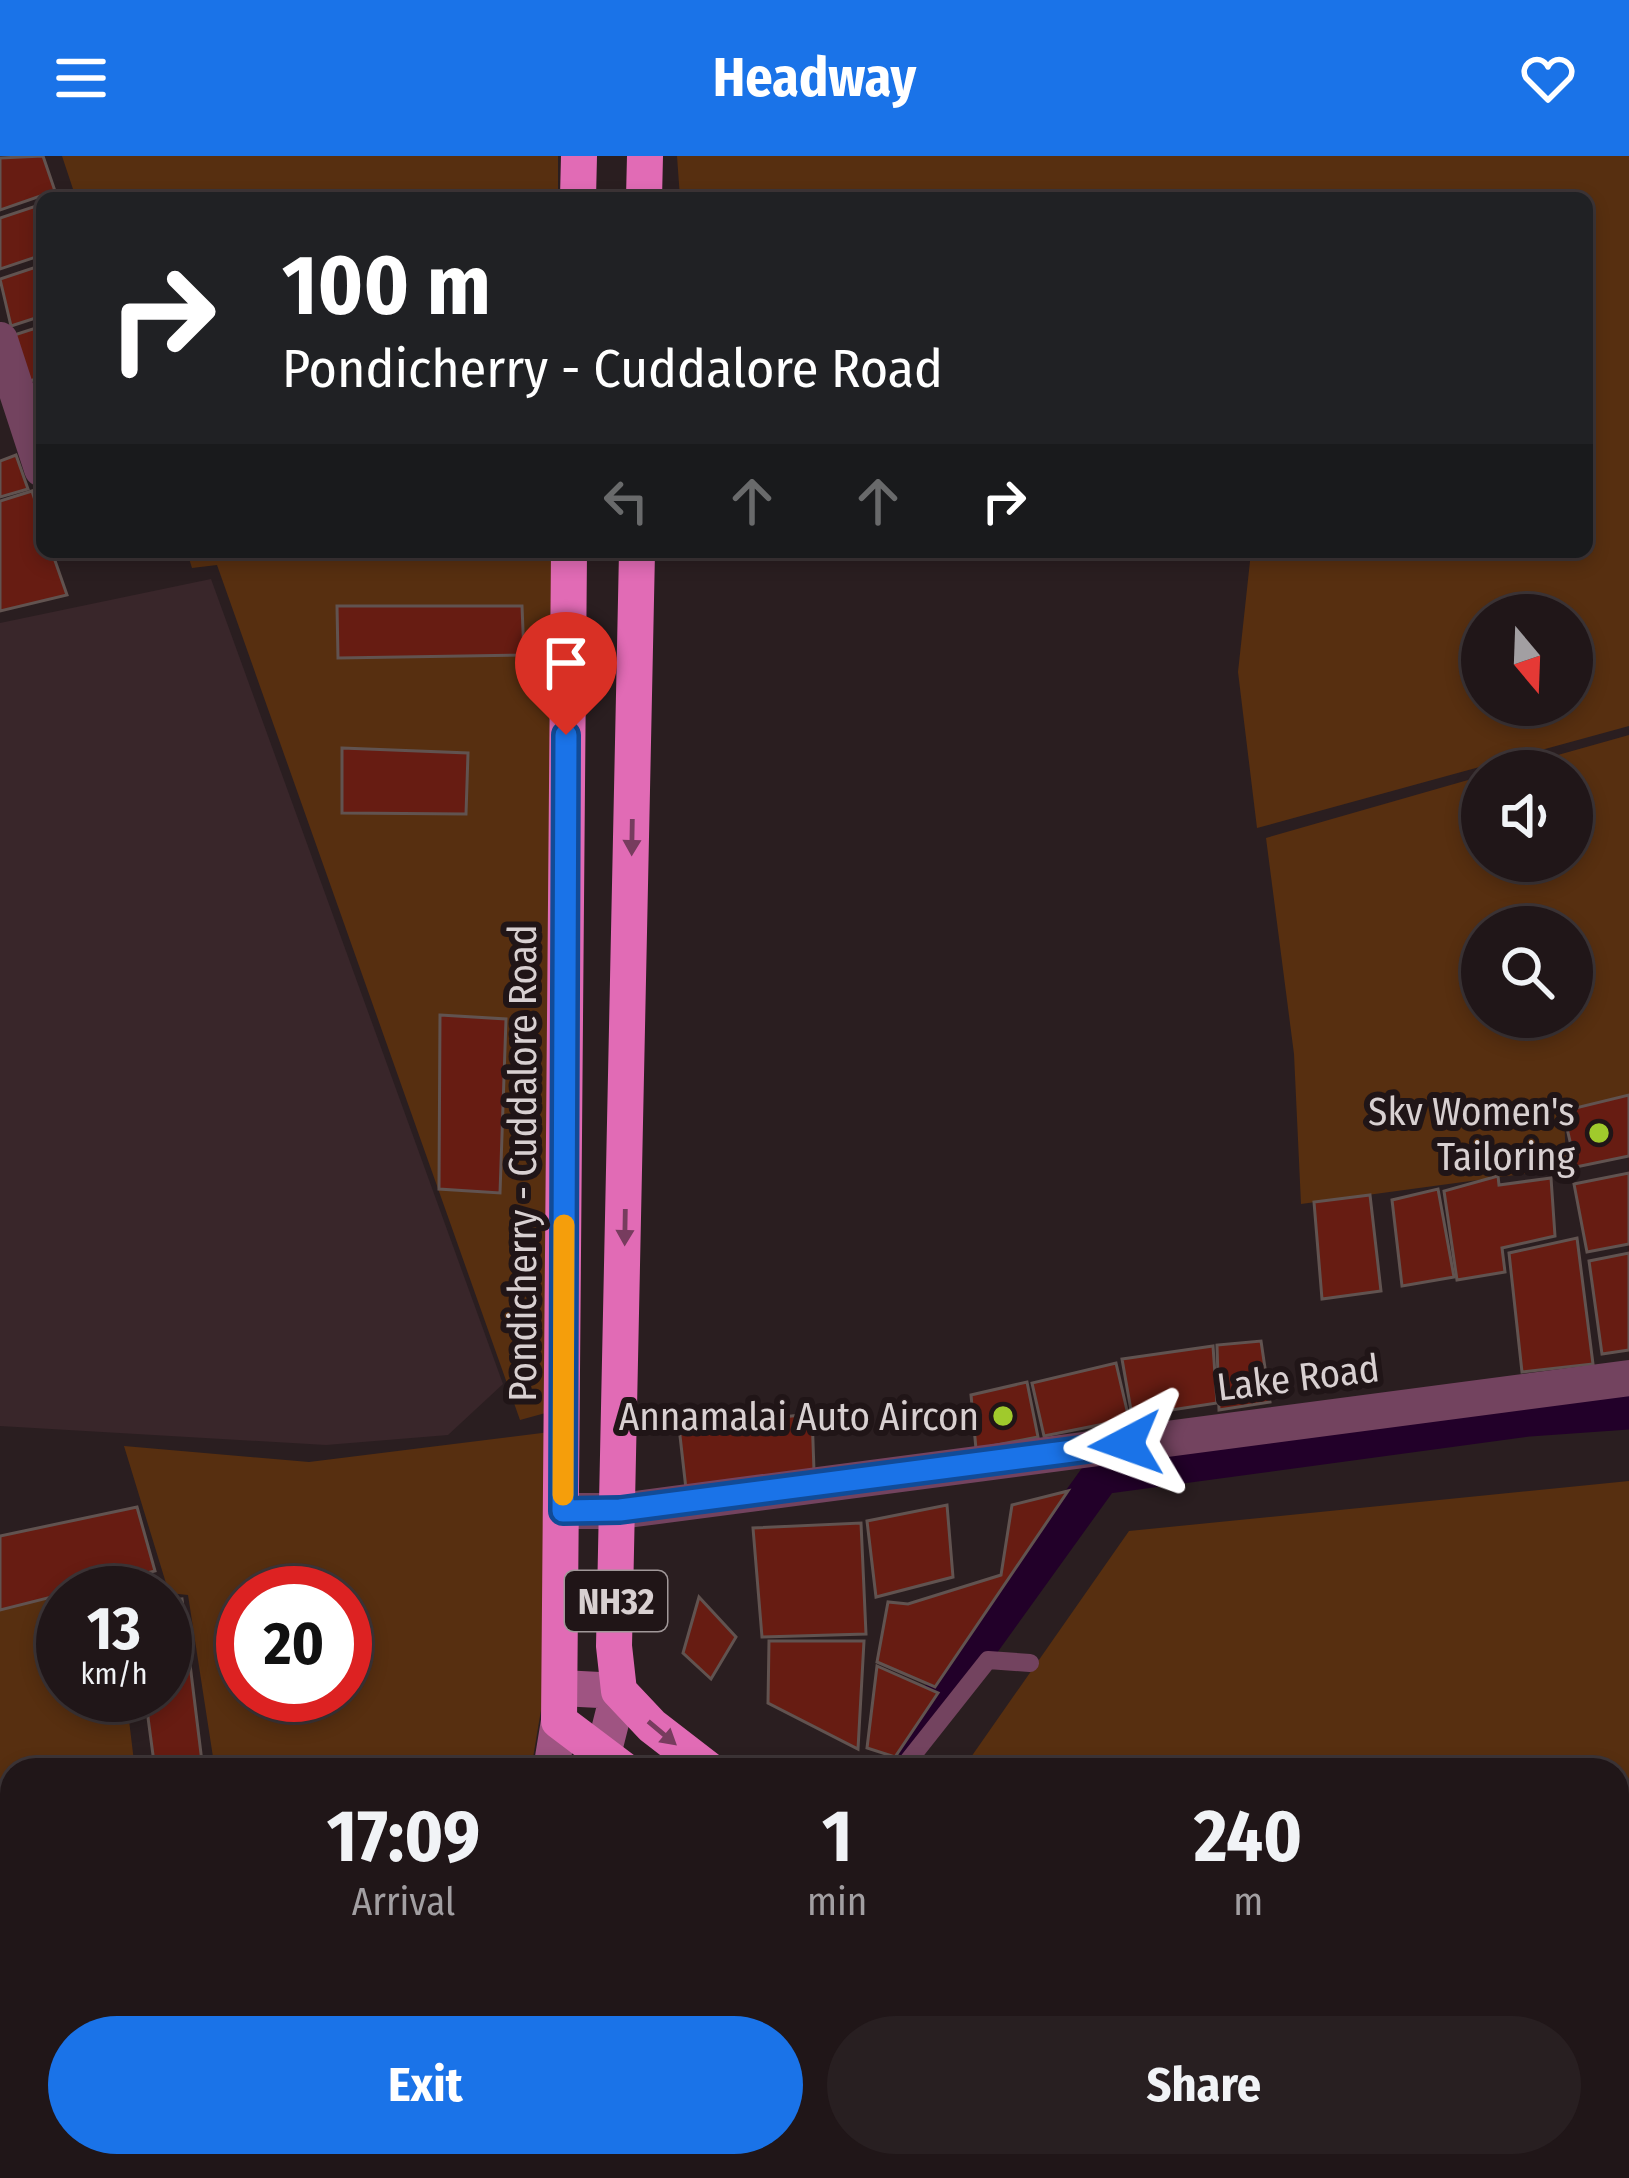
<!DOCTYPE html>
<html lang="en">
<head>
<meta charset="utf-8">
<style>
	:root { --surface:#201618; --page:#281f21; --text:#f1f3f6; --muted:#a29fa2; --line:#3d3537; --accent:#1a73e8 }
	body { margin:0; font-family:"Fira Sans Condensed",sans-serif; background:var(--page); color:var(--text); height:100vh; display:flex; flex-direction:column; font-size:45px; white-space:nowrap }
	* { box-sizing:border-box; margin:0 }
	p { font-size:39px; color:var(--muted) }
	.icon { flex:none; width:66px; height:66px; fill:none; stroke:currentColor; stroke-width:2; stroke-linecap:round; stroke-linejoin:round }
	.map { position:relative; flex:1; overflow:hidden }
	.side { position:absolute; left:0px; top:1602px; width:1629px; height:420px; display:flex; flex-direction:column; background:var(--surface); border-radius:36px 36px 0 0; box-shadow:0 6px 18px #0003,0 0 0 3px var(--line) }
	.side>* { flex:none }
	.guide { position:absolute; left:36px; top:36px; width:1557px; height:366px; border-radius:18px; box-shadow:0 6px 18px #0003,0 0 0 3px var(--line); background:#202124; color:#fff; overflow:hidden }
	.needle { width:78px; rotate:161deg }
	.fabs { position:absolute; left:1461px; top:438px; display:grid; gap:24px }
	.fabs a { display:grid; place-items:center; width:132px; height:132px; border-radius:50%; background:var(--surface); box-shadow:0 6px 18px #0003,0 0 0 3px var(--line); font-size:60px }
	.speed { position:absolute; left:36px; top:1410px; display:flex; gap:24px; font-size:60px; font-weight:700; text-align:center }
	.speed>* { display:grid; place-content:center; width:156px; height:156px; border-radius:50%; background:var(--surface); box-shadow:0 6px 18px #0003,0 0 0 3px var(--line); line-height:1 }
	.speed small { font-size:30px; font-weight:400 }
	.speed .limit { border:18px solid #d22; background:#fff; color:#111 }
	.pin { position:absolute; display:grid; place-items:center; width:102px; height:102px; color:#fff; margin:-123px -51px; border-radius:50% 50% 50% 0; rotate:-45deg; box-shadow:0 0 12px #0007 }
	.pin .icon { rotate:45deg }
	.me { position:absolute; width:132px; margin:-66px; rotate:266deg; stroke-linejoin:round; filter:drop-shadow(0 0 9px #0008) }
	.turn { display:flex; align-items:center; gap:42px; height:252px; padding:0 48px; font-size:54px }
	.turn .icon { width:156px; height:156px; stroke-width:2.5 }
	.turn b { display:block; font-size:84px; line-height:102px }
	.lanes { display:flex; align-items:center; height:114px; padding:0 48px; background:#0003; justify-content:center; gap:60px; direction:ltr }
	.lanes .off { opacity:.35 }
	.eta { display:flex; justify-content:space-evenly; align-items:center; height:204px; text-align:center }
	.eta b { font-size:72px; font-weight:700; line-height:84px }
	.primary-button { display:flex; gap:24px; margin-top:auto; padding:24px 48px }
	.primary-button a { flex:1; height:138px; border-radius:72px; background:var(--accent); color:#fff; font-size:48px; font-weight:700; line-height:138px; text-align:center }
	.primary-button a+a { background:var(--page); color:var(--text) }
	header { display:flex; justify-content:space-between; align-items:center; height:156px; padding:0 48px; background:var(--accent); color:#fff; font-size:54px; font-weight:700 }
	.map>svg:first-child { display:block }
	.built { fill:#39262a }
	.green { fill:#572f10; fill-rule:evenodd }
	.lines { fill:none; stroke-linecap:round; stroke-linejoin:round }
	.canal { stroke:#220029; stroke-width:39 }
	.building { fill:#671c12; stroke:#615350; stroke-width:3 }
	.lane { stroke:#73435f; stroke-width:18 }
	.street { stroke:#73435f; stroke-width:36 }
	.secondary { stroke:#9f5482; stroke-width:36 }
	.highway { stroke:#e16bb5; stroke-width:36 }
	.oneway { fill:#773c5e }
	.route-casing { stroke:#114b97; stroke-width:30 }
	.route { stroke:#1a73e8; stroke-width:21 }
	.slow { stroke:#f59e0b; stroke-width:21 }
	.poi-dot { fill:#a0ca2c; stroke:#201517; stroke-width:4.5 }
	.labels { text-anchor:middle; stroke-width:12; stroke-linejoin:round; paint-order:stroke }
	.shield { fill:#201517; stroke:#a19899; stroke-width:3 }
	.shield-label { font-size:36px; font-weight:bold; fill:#d8d0d1 }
	.poi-label { font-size:39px; fill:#d8d0d1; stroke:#201517; text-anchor:end }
	.street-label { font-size:39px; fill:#d8d0d1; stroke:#201517 }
</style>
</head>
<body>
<header><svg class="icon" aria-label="menu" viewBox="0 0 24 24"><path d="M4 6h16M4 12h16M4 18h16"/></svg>Headway<svg class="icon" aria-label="heart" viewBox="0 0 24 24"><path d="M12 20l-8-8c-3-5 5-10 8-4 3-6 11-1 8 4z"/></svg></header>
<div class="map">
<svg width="1629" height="2022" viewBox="0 0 1629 2022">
	<rect width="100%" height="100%" fill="#2a1e20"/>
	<polygon class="built" points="211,423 503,1228 448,1279 326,1289 0,1270 0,467"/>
	<g class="green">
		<polygon points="62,0 558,0 558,42 76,42"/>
		<path d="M677 0H1629V570L1257 672 1238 516 1251 396H1587V42H680ZM1482 459H1572V549H1482Z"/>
		<polygon points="187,396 557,396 549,1256 520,1264 217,409 192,412"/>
		<path d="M1629 579V939L1564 955 1566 1012 1301 1048 1294 898 1266 682 1482 620V705H1572V615H1501ZM1482 771H1572V861H1482Z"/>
		<path d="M550 1276 547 1518 531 1614H215L188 1439 169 1437 124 1290 309 1306ZM243 1437H345V1539H243Z"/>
		<polygon points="1629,1325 1629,1758 1617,1764 1617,1614 962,1614 1129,1375"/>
		<polygon points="63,1437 63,1539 126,1539 135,1614 12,1614 12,1753 0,1753 0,1454"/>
		<polygon points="0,1816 12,1816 12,2000 0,1994"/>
		<polygon points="282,2010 427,2010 423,2022 277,2022"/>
	</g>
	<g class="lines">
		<g class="canal">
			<polyline points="911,1583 1101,1319 1529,1261 1629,1254"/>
			<polyline points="22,2010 45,2022"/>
			<polyline points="580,2022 587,2010"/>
		</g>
	</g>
	<g class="building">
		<polygon points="43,0 55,35 0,54 0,2"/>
		<polygon points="42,48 42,99 0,113 0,62"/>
		<polygon points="42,109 42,160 11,170 0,123"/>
		<polygon points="42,170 42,221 24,227 8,181"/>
		<polygon points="16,299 28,333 0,341 0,305"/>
		<polygon points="32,335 42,366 42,396 52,396 67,439 0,455 0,345"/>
		<polygon points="299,396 517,396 299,399"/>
		<polygon points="337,450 522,450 524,499 338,502"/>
		<polygon points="342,592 468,597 466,658 342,657"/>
		<polygon points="440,859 506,863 500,1037 439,1033"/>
		<polygon points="1629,939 1629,1000 1576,1011 1563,955"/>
		<polygon points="1629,1017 1629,1088 1587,1096 1574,1028"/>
		<polygon points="1498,1020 1499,1029 1551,1022 1555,1080 1502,1092 1505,1116 1457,1124 1444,1035"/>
		<polygon points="1438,1033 1454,1121 1402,1130 1392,1044"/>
		<polygon points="1370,1039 1381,1135 1322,1143 1314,1046"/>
		<polygon points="1577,1082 1593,1208 1522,1216 1509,1097"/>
		<polygon points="1629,1097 1629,1194 1602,1198 1589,1105"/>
		<polygon points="1261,1185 1270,1246 1219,1254 1217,1189"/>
		<polygon points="1213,1190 1217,1247 1132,1260 1122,1203"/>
		<polygon points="1116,1207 1129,1263 1044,1280 1032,1227"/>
		<polygon points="1027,1226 1038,1281 976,1293 971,1239"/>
		<polygon points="812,1258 814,1315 686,1333 679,1271"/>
		<polygon points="1068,1335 935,1531 877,1506 888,1446 908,1448 1001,1419 1012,1349"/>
		<polygon points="947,1349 953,1421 876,1441 867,1365"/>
		<polygon points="137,1351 155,1415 0,1454 0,1380"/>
		<polygon points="861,1367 866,1478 762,1481 753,1372"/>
		<polygon points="699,1441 736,1481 711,1523 683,1497"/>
		<polygon points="182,1443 203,1614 155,1614 145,1539 165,1539 165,1445"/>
		<polygon points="769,1485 864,1485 858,1593 768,1547"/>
		<polygon points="877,1510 938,1537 895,1601 867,1592"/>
		<polygon points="136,2010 169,2010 201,2022 132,2022"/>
		<polygon points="1462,2010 1545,2010 1549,2018 1481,2022"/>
	</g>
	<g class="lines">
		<polyline class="lane" points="901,1614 988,1504 1030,1507"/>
		<g class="street">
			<polyline points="0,184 42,313"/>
			<polyline points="563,1355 620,1355 1629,1222"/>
			<polyline points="0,1778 12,1778"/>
			<polyline points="1617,1785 1629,1780"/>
		</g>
		<g class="secondary">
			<polyline points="561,1532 619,1535 599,1614"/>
			<polyline points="551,1614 559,1565"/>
			<polyline points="438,2022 442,2010"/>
			<polyline points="490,2022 493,2010"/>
		</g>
		<g class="highway">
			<polyline points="578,42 579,0"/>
			<polyline points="644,42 645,0"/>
			<polyline points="569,396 559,1565 624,1614"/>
			<polyline points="637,396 614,1490 619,1535 652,1570 709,1614"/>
			<polyline points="1243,2010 1263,2022"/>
			<polyline points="1350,2010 1372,2022"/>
		</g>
	</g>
	<defs><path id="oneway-solid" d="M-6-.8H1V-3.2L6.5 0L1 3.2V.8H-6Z" transform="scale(3)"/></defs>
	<g class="oneway">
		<use href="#oneway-solid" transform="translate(632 681) rotate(91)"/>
		<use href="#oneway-solid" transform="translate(625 1071) rotate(91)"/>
		<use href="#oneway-solid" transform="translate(662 1577) rotate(40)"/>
	</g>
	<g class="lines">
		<defs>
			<polyline id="route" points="566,579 563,1355 620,1354 1126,1288"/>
		</defs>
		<use href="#route" class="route-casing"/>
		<use href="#route" class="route"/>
		<polyline class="slow" points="563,1339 564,1069"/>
	</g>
	<g class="poi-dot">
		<circle cx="1599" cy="977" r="12"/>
		<circle cx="1003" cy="1260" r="12"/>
	</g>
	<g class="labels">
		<rect class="shield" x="565" y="1415" width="102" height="60" rx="9"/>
		<g class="shield-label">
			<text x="616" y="1458">NH32</text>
		</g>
		<g class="poi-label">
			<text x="1575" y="969">Skv Women's<tspan x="1575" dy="45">Tailoring</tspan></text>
			<text x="979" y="1274">Annamalai Auto Aircon</text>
		</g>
		<g class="street-label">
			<text transform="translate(522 1007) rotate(-90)" y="14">Pondicherry - Cuddalore Road</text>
			<text transform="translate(1298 1221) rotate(-7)" y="14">Lake Road</text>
		</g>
	</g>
</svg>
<div class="fabs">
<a><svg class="needle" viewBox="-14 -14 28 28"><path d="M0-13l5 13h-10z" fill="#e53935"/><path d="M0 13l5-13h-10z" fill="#a29fa2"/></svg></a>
<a><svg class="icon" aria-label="sound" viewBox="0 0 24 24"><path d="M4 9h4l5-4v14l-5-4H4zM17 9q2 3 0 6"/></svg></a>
<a><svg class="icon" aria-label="search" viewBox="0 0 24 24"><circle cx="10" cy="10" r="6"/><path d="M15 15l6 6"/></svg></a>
</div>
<div class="speed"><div>13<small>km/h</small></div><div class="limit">20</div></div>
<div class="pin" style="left:566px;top:579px;background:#d93025"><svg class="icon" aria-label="arrive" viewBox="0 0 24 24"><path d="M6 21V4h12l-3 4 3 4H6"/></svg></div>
<svg class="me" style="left:1126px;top:1288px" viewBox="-20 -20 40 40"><path d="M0-17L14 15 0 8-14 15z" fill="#1a73e8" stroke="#fff" stroke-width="4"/></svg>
<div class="guide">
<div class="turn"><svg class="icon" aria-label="right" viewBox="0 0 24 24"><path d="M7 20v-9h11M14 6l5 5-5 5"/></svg><div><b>100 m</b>Pondicherry - Cuddalore Road</div></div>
<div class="lanes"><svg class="icon off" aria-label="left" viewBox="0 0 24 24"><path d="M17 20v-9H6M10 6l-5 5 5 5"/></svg><svg class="icon off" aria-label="ahead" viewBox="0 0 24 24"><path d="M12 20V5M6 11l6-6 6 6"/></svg><svg class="icon off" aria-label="ahead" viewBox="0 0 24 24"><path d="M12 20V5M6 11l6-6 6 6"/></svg><svg class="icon" aria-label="right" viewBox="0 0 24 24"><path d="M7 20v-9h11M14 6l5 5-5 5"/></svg></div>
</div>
<section class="side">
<div class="eta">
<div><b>17:09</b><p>Arrival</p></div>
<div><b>1</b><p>min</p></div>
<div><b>240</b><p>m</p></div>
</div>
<div class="primary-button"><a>Exit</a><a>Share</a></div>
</section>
</div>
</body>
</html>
